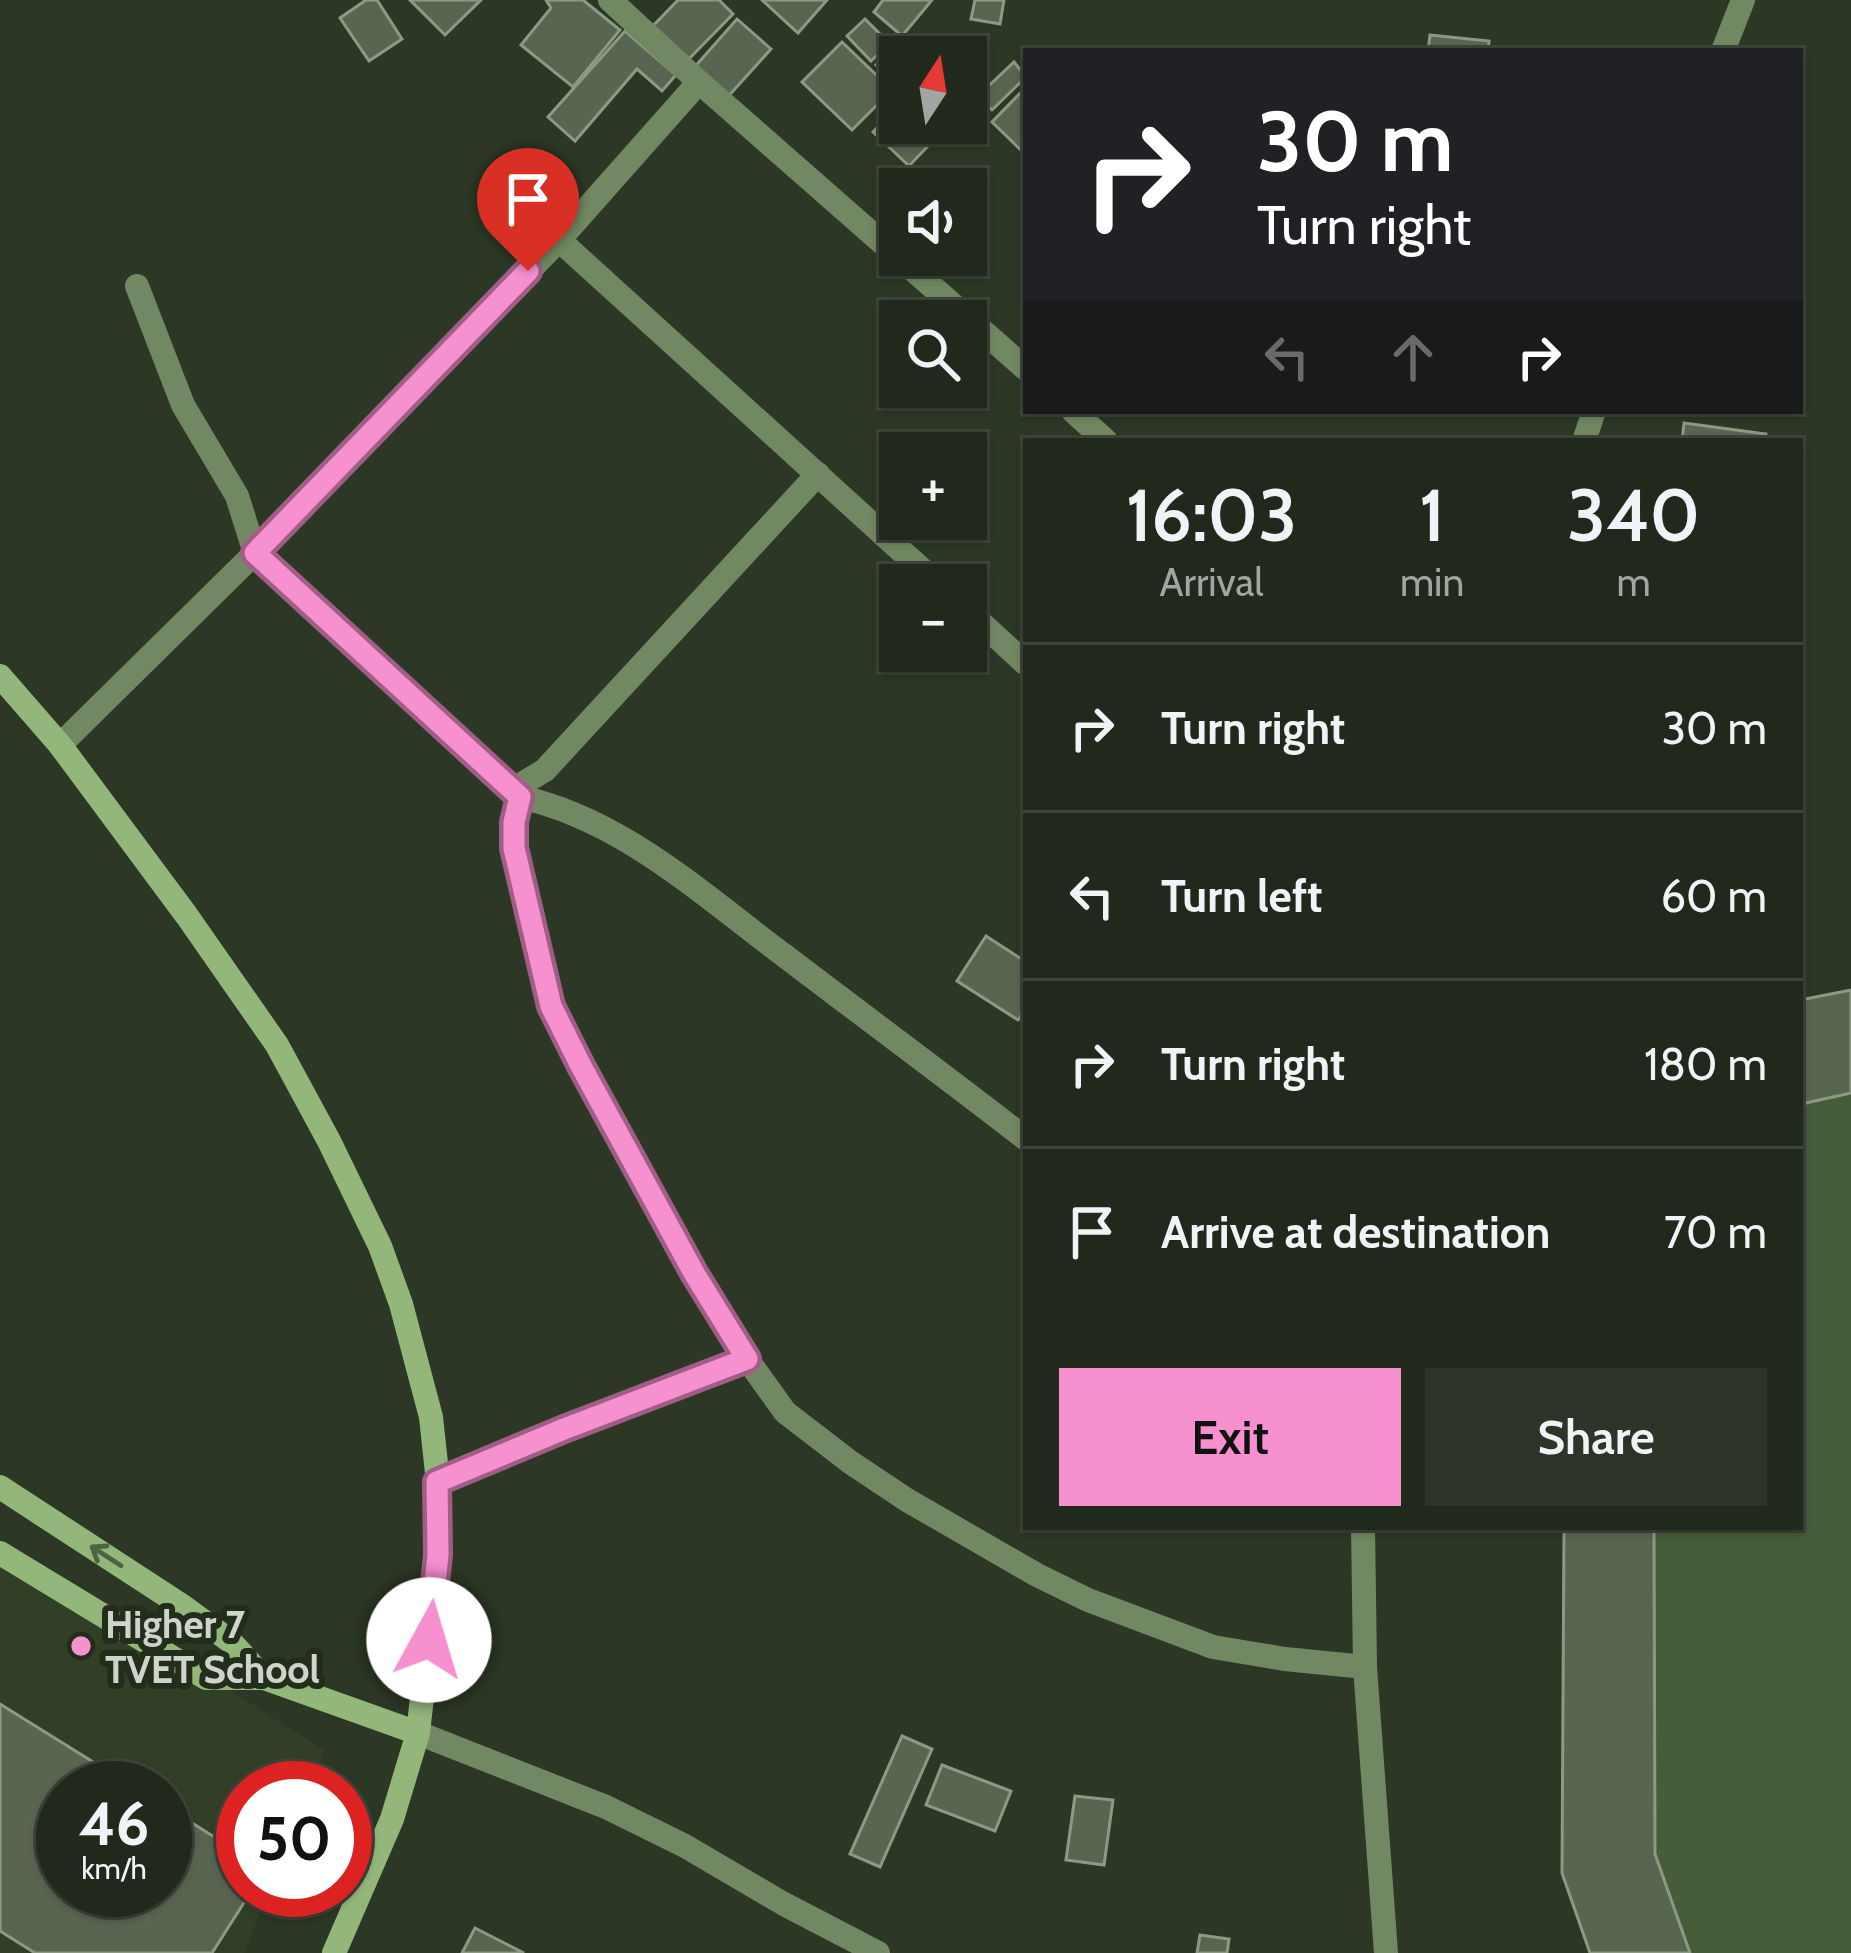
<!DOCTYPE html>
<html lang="en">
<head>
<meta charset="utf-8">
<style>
	:root { --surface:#21291c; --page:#2d3529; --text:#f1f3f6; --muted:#a2a6a3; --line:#3e453b; --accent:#f690cf }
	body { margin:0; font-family:Cabin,sans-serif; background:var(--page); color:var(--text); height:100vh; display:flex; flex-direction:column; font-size:45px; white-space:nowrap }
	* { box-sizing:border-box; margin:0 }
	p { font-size:39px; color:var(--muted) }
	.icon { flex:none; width:66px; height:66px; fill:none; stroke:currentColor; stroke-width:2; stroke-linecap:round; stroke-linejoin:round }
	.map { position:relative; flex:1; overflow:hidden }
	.side { position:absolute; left:1023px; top:438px; width:780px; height:1092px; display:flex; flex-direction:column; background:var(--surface); border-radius:0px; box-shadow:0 3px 9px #0004,0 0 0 3px var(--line) }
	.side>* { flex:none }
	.banner { position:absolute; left:1023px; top:48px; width:780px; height:366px; border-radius:0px; box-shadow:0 3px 9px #0004,0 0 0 3px var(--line); background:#202124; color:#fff; overflow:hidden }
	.needle { width:78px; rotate:12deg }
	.fabs { position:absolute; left:879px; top:36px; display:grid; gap:24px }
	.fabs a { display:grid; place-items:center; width:108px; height:108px; border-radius:0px; background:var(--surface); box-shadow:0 3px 9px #0004,0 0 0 3px var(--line); font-size:60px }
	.speed { position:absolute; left:36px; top:1761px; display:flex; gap:24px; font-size:60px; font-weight:700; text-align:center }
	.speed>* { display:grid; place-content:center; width:156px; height:156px; border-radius:50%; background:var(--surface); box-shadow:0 3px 9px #0004,0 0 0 3px var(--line); line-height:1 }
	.speed small { font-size:30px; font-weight:400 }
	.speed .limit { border:18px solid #d22; background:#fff; color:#111 }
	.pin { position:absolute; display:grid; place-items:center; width:102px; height:102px; color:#fff; margin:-123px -51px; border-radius:50% 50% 50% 0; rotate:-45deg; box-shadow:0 0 12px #0007 }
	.pin .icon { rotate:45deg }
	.me { position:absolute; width:132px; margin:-66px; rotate:6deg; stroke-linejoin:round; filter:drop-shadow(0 0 9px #0008) }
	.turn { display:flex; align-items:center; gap:42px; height:252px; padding:0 36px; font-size:54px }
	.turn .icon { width:156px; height:156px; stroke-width:2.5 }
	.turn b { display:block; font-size:84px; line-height:102px }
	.lanes { display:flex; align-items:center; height:114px; padding:0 36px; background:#0003; justify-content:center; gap:60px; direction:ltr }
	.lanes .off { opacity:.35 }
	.eta { display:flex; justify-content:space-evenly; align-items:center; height:204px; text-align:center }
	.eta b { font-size:72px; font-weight:600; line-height:84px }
	.action { display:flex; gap:24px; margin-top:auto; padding:24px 36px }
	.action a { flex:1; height:138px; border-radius:0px; background:var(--accent); color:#111; font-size:48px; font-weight:600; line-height:138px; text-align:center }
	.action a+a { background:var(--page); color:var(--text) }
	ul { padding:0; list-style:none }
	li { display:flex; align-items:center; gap:36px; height:168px; padding:0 36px; border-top:3px solid var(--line) }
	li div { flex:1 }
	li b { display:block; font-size:45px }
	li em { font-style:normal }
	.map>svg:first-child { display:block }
	.built { fill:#303f26; fill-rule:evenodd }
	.green { fill:#475c39 }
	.building { fill:#586551; stroke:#8c9984; stroke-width:3 }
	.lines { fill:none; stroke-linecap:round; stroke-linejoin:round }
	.street { stroke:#718862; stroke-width:24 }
	.secondary { stroke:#93b77b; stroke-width:24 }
	.oneway { stroke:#4f6441 }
	.route-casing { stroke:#a05e87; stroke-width:30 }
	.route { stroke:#f690cf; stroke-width:21 }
	.poi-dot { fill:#f690cf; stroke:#222d1b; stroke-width:4.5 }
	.labels { text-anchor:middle; stroke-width:12; stroke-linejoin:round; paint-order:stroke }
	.poi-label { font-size:39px; font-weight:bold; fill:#cdd4c9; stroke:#222d1b; text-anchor:start }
</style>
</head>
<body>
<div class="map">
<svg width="1851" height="1953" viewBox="0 0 1851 1953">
	<rect width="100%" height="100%" fill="#2c3725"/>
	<path class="built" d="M0 1542 325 1751 310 1788H243V1890H269L244 1953H0ZM63 1788H165V1890H63Z"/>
	<polygon class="green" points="1851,990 1851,1953 1590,1953 1564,1527 1800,1527 1800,1000"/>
	<g class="building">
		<polygon points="366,0 377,0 402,39 369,61 340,18"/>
		<polygon points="410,0 481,0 445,35"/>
		<polygon points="546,0 583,0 620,30 573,87 521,45 551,8"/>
		<polygon points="678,0 719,0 733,14 686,62 651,28"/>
		<polygon points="762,0 827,0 798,33"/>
		<polygon points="883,0 932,0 902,36 874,12"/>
		<polygon points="975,0 1004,0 1000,24 971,19"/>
		<polygon points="737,19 771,49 725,100 691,71"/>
		<polygon points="865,19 889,43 871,61 847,36"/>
		<polygon points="625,31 676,75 662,91 637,69 575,141 548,117"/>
		<polygon points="903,35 927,57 900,57 900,87 876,65"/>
		<polygon points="1430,35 1489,41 1488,51 1428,51"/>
		<polygon points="842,42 892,90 852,130 802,82"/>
		<polygon points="1014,62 1026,77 992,110 978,96"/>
		<polygon points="1026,87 1026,155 992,122"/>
		<polygon points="900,103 900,123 950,123 909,166 873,132"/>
		<polygon points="1684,423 1766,434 1765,441 1682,441"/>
		<polygon points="986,936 1026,962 1026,1008 1018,1020 957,981"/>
		<polygon points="1851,990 1851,1093 1806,1103 1800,1108 1800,1000"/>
		<polygon points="1564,1527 1654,1527 1655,1854 1690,1953 1590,1953 1562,1873"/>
		<polygon points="0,1704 135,1788 63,1788 63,1890 165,1890 165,1806 243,1855 243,1890 252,1890 212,1953 35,1953 0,1931"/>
		<polygon points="902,1736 932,1749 880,1867 850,1854"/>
		<polygon points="942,1765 1011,1791 995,1831 926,1805"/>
		<polygon points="1075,1796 1113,1800 1104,1865 1066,1860"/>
		<polygon points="475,1928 524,1953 462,1953"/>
		<polygon points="1200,1935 1229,1939 1227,1953 1197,1953"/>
	</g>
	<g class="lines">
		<g class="street">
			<polyline points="610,0 699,82 1026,369"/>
			<polyline points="1723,51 1743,0"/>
			<polyline points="559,240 939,585"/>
			<path d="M137 286 183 405 237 496 255 553 520 797C622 819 704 896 785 956 865 1017 946 1077 1026 1139"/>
			<polyline points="1073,411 1106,441"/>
			<polyline points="1584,441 1594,411"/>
			<polyline points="966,609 1026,664"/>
			<polyline points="60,745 255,553 559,240 699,82"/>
			<polyline points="512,790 545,770 818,474"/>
			<polyline points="520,797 514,822 514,848 551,1006 581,1066 694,1273 747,1359 785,1412 850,1462 907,1500 1037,1575 1088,1600 1213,1647 1285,1659 1365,1667"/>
			<polyline points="438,1482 564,1429 747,1359"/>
			<polyline points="1363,1527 1365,1667 1386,1953"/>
			<polyline points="418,1733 606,1807 685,1846 784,1904 878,1953"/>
		</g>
		<g class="secondary">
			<polyline points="0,676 60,745 187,916 277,1045 329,1141 380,1246 401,1304 431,1417 438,1482 438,1555 418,1733 392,1819 334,1953"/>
			<polyline points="0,1487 181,1605 230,1641 264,1678"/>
			<polyline points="0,1553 206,1678 264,1678 418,1733"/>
		</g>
	</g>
	<defs><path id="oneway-shaft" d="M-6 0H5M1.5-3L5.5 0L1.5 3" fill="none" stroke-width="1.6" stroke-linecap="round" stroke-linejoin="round" transform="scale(3)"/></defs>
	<use class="oneway" href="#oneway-shaft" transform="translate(106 1556) rotate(-147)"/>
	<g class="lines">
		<defs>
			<polyline id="route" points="429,1640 438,1555 437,1482 564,1429 747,1359 694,1273 581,1066 551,1006 514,848 514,822 520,797 255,553 528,271"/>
		</defs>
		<use href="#route" class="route-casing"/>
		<use href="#route" class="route"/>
	</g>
	<circle class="poi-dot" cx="81" cy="1646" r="12"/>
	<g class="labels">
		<g class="poi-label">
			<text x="105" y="1638">Higher 7<tspan x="105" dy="45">TVET School</tspan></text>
		</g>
	</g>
</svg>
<div class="fabs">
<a><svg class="needle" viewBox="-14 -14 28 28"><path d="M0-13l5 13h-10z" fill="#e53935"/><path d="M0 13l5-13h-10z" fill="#a2a6a3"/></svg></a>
<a><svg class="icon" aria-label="sound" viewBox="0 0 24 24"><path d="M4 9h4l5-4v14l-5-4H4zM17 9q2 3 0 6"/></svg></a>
<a><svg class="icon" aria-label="search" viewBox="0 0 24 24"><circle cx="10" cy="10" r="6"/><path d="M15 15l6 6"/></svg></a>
<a>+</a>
<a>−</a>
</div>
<div class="speed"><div>46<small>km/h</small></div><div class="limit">50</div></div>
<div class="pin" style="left:528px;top:271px;background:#d93025"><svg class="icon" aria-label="arrive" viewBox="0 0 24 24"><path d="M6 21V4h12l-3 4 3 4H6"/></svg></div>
<svg class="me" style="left:429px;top:1640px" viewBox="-20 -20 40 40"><circle r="19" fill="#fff"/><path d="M0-13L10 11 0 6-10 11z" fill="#f690cf"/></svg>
<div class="banner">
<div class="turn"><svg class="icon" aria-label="right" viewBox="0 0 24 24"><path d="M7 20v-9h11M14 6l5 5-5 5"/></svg><div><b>30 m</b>Turn right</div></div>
<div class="lanes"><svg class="icon off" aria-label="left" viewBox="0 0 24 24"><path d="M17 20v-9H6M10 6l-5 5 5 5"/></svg><svg class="icon off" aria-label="ahead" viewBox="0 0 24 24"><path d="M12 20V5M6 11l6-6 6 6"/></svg><svg class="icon" aria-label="right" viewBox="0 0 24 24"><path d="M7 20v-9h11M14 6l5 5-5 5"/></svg></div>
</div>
<section class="side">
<div class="eta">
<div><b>16:03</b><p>Arrival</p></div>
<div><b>1</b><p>min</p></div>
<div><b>340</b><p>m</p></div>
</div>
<ul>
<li><svg class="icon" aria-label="right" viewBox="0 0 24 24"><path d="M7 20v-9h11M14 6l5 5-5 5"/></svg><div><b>Turn right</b></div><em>30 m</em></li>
<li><svg class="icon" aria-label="left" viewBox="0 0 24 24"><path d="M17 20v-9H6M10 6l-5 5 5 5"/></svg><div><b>Turn left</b></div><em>60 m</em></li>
<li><svg class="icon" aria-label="right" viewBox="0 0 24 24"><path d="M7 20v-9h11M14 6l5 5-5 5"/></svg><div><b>Turn right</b></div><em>180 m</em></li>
<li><svg class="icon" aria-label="arrive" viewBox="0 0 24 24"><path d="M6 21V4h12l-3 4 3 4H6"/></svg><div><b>Arrive at destination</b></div><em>70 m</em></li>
</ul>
<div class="action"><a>Exit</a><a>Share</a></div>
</section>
</div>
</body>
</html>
